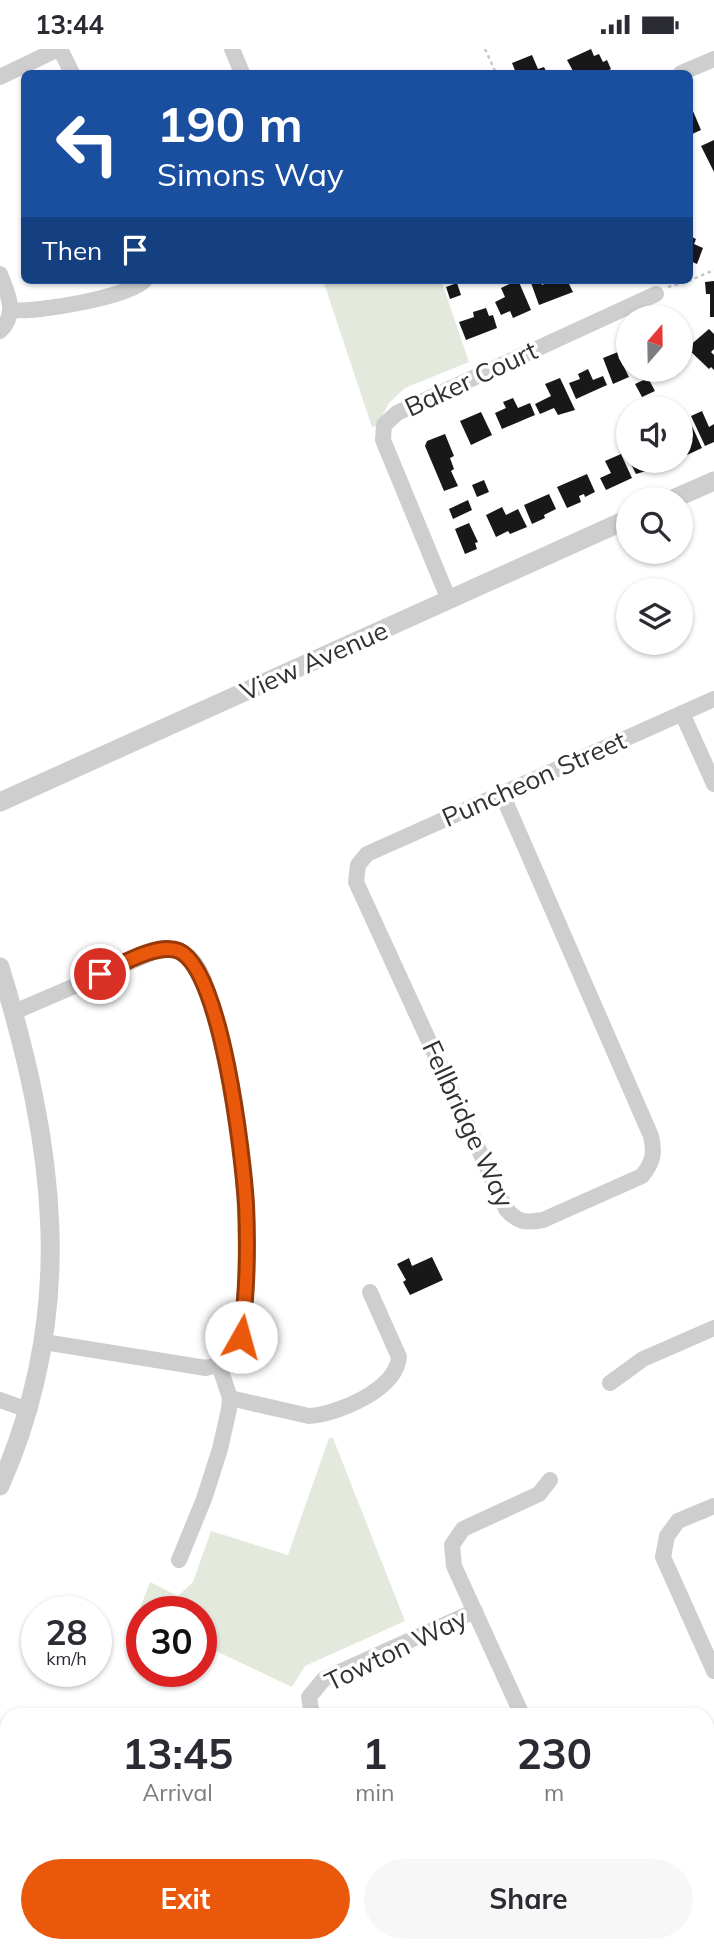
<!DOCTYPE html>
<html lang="en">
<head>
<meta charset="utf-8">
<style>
	:root { --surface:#fff; --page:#f7f7f7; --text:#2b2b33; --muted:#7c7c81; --accent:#ea580c }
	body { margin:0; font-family:Mulish,sans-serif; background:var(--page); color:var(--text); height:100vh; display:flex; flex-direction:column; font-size:26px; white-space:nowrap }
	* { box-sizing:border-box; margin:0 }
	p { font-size:23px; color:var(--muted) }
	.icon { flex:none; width:38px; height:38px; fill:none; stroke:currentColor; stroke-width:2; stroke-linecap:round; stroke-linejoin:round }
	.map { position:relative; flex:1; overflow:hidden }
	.side { position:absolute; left:0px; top:1659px; width:714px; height:245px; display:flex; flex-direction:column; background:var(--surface); border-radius:21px 21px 0 0; box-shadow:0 2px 5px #0004 }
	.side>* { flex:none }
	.banner { position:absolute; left:21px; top:21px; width:672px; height:214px; border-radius:10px; box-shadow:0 2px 5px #0004; background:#1a4fa0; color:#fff; overflow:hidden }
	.needle { width:46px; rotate:20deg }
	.tools { position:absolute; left:616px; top:256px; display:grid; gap:14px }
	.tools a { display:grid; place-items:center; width:77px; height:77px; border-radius:50%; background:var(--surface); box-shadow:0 2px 5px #0004; font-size:35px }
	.speed { position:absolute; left:21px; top:1547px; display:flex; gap:14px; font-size:35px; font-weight:700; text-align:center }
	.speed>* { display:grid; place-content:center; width:91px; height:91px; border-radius:50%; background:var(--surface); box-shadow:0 2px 5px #0004; line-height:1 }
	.speed small { font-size:18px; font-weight:400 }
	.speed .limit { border:10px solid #d22; background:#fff; color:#111 }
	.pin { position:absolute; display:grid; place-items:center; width:60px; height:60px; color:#fff; margin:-30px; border:4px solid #fff; border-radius:50%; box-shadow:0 2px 7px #0007 }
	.me { position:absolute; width:77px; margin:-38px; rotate:7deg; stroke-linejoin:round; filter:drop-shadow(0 0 5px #0008) }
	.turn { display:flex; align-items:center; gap:24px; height:147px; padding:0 21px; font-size:32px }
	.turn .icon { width:91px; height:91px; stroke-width:2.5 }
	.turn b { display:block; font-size:49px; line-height:60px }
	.then { display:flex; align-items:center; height:66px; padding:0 21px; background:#0003; gap:14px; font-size:26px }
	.eta { display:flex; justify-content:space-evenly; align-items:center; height:119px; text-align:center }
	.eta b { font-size:42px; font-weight:700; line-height:49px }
	.cta { display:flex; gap:14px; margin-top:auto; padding:14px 21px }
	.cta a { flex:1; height:80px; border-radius:42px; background:var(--accent); color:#fff; font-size:28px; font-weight:700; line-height:80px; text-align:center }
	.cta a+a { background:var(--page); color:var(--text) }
	.status { display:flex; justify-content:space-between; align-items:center; height:49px; padding:0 35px; background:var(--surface); direction:ltr }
	.status svg { height:19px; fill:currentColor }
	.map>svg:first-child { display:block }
	.green { fill:#e3e9dd }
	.building { fill:#181818 }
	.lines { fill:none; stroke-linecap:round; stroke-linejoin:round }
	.path { stroke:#c8c8c8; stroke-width:2.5; stroke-dasharray:3.5 3.5; stroke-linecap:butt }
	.minor { stroke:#cecece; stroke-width:16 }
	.tertiary { stroke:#cecece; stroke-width:19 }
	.route-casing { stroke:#983908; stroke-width:18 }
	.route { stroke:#ea580c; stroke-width:12 }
	.labels { text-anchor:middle; stroke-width:7; stroke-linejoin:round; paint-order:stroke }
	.street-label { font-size:26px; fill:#313131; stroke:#fff }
</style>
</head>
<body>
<div class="status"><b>13:44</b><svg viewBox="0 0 49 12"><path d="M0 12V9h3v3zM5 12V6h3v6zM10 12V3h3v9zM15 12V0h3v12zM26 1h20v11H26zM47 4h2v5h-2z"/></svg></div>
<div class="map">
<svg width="714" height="1904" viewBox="0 0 714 1904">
	<rect width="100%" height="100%" fill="#fff"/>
	<g class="green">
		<polygon points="323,231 441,231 469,313 405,339 389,354 377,377 372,378"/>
		<polygon points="329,1389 333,1389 405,1572 305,1617 292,1638 201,1595 201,1563 142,1563 142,1567 138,1565 150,1533 178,1547 193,1533 211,1482 288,1506"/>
	</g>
	<g class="building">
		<polygon points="591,0 594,7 599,5 603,13 607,11 611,20 603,24 574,24 567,11"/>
		<polygon points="532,6 538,20 544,18 547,24 516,24 512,14"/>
		<polygon points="690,55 701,81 690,86"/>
		<polygon points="714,91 714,123 701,97"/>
		<polygon points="690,187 696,190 694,195 703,199 697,215 690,212"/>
		<polygon points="518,231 531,261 513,269 510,262 501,266 495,253 505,248 501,239"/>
		<polygon points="540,231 542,236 553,231 567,231 573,243 539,256 531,234"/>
		<polygon points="714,232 714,268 710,268 710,245 706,245 705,233"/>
		<polygon points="457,234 461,246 450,250 446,238"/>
		<polygon points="486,259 489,267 493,266 497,279 466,291 459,273 474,268 473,263"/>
		<polygon points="709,280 714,285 714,300 711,303 714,306 714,321 711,318 709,320 687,299"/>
		<polygon points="628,299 628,314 623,316 629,328 613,335 603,309"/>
		<polygon points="588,320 593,331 603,327 607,336 576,350 569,334 580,330 578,325"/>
		<polygon points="560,329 575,361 558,366 554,359 540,365 535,355 551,347 545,335"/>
		<polygon points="648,329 655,342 642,348 635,335"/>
		<polygon points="513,349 518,359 530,354 535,366 502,380 495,364 506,359 503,353"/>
		<polygon points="702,362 709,378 714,375 714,393 705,397 691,367"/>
		<polygon points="481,363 492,386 471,396 460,372"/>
		<polygon points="692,377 702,399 687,406 684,400 681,402 681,382"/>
		<polygon points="445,385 454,407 450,409 454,420 451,422 458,437 444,442 425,397 427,392"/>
		<polygon points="621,405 632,429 606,441 600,429 611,424 605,412"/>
		<polygon points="629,411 668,411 661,414 662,417 636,425"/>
		<polygon points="587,425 595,443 585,448 584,445 579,447 581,453 567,459 557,438"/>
		<polygon points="484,431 489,443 477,448 472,436"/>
		<polygon points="549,445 556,460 544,466 545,469 532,475 524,456"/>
		<polygon points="468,451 472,461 453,470 449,460"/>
		<polygon points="502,458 506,466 518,460 527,478 510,485 508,482 496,488 486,466"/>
		<polygon points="469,474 478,493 475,494 477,500 465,505 455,480"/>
		<polygon points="432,1208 443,1231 410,1246 403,1233 406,1231 397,1215 409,1209 412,1217"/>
		<polygon points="0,1877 7,1880 7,1897 35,1897 32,1904 0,1904"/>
	</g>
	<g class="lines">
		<g class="path">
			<polyline points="485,0 496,24"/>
			<polyline points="668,238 691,231 714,221"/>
		</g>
		<g class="minor">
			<polyline points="60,0 72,24"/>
			<polyline points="232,0 242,24"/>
			<polyline points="681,24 714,10"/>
			<polyline points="0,28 58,0"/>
			<path d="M0 225C8 245 18 265 0 282"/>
			<path d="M12 261C36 264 129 248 145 231"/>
			<polyline points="449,551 383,391 384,376 397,364 656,245"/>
			<polyline points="682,664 714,735"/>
			<path d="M502 745 651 1087C655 1105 653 1113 642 1127L543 1171C526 1174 518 1174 506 1160L356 833 358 816 367 805 714 650"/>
			<path d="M14 963 163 899C172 900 181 901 188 907 205 920 213 960 218 980 239 1065 249 1150 245 1238 245 1257 246 1283 237 1301 231 1313 218 1316 206 1319L44 1293"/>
			<polyline points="610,1334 643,1310 714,1279"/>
			<path d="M230 1349 309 1367C338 1365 396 1341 399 1308L370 1243"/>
			<polyline points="0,1351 28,1361"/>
			<polyline points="714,1457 678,1472 667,1487 663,1508 714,1622"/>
			<polyline points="179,1511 204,1450 220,1400 229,1360 230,1349 219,1316"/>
			<polyline points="312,1666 309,1648 324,1630 475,1562"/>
			<polyline points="522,1666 454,1517 452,1496 463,1480 539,1445 550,1431"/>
			<polyline points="0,1820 7,1823"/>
			<polyline points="415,1897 418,1904"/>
			<polyline points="260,1904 260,1897"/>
			<polyline points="573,1904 589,1897"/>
		</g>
		<g class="tertiary">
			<polyline points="673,450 714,432"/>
			<polyline points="0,753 628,470"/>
			<path d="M0 918C55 1097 78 1261 0 1437"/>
		</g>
	</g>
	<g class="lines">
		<defs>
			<path id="route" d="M100 925C120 916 158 893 179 902 222 921 243 1109 246 1155 248 1199 247 1245 241 1288"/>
		</defs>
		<use href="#route" class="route-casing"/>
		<use href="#route" class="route"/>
	</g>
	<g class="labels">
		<g class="street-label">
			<text transform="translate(471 330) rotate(-25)" y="9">Baker Court</text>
			<text transform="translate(314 612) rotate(-24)" y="9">View Avenue</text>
			<text transform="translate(534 730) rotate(-24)" y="9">Puncheon Street</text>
			<text transform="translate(468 1075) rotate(65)" y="9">Fellbridge Way</text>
			<text transform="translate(396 1601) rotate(-26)" y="9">Towton Way</text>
		</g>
	</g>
</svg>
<div class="tools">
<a><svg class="needle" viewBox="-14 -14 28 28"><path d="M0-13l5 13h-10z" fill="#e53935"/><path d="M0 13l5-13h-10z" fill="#7c7c81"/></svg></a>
<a><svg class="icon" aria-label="sound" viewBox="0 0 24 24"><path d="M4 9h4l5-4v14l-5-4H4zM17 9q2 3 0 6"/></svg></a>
<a><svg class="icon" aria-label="search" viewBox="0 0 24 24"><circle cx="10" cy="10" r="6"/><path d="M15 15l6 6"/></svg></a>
<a><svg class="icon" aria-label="layers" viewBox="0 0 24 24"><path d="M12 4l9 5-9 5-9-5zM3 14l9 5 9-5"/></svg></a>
</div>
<div class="speed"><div>28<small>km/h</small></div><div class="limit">30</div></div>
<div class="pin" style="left:100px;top:925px;background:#d93025"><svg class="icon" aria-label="arrive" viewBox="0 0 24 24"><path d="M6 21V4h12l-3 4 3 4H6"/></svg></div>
<svg class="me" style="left:241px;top:1288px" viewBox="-20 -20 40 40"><circle r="19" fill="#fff"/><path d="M0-13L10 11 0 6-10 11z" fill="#ea580c"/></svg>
<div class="banner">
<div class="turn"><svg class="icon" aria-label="left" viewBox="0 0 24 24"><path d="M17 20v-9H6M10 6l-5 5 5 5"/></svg><div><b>190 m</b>Simons Way</div></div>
<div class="then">Then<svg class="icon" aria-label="arrive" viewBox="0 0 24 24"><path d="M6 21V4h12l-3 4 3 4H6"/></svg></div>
</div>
<section class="side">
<div class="eta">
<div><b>13:45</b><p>Arrival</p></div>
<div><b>1</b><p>min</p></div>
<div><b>230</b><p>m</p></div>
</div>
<div class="cta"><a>Exit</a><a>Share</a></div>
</section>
</div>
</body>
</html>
